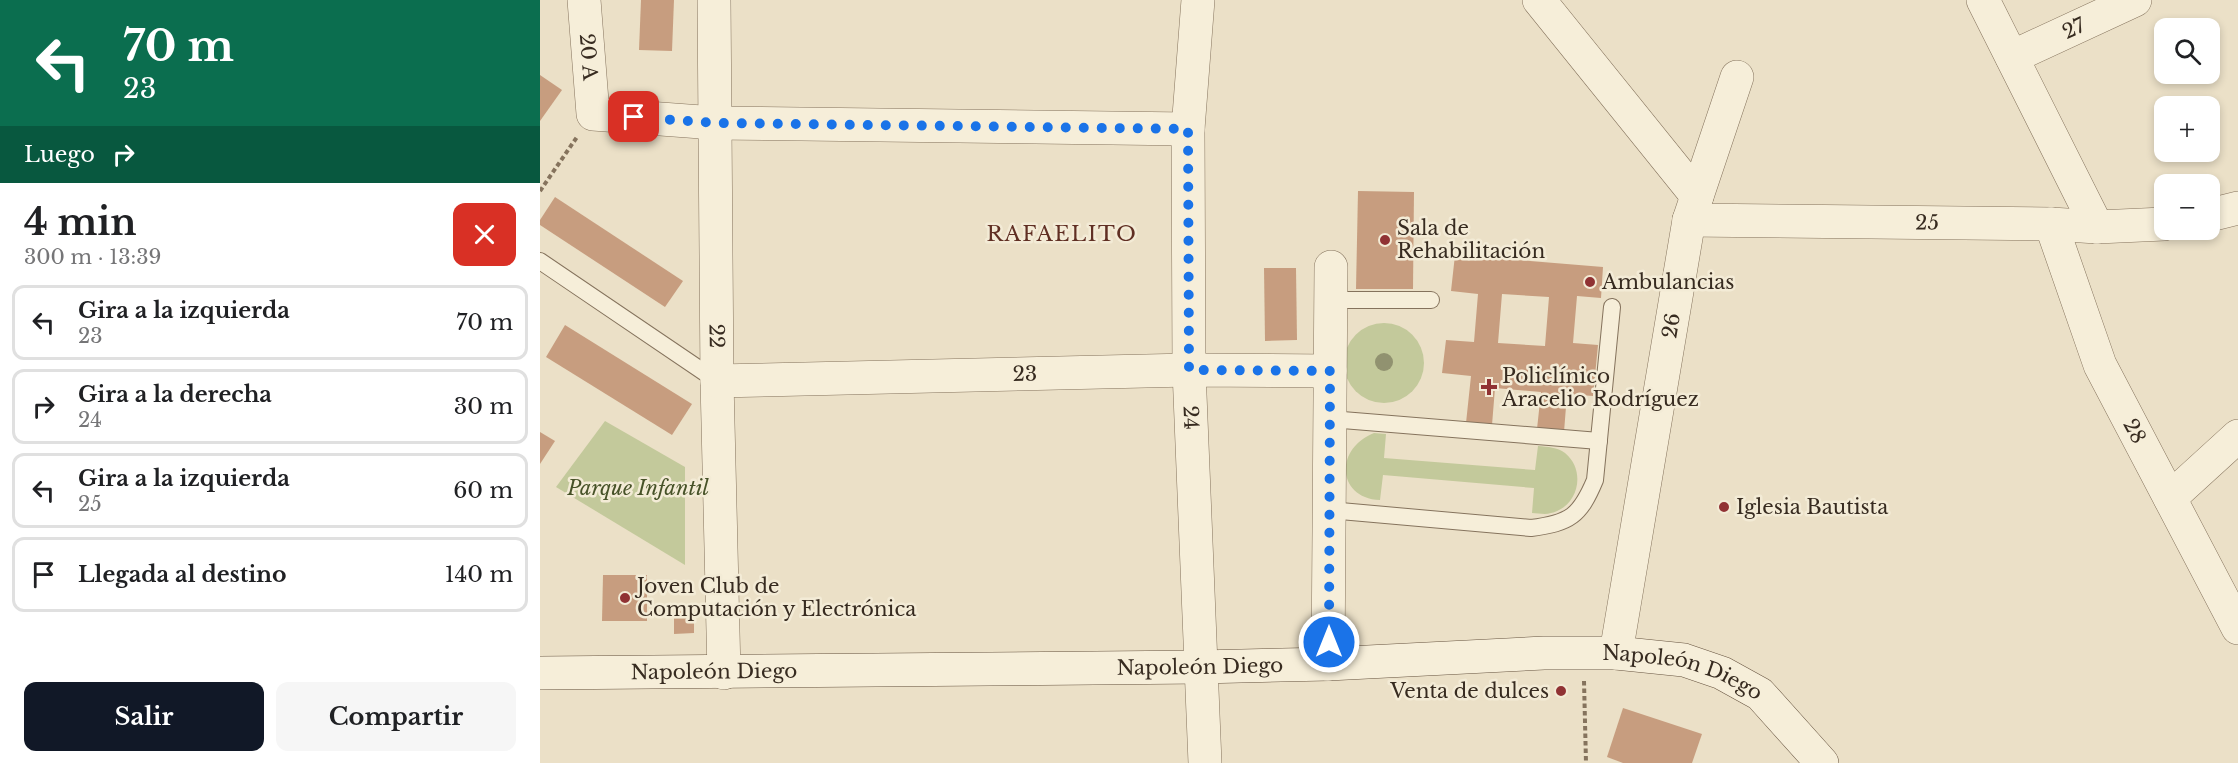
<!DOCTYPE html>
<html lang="es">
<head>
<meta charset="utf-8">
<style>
	:root { --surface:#fff; --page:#f6f6f6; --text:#202124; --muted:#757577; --line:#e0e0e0; --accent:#111827 }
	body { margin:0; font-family:"Libre Baskerville",serif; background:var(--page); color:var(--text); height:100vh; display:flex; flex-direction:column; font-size:22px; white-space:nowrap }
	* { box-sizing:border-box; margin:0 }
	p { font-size:20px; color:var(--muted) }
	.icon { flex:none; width:33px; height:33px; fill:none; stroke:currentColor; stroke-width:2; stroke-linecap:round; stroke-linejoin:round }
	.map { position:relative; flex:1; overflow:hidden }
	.drawer { display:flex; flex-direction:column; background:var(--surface); width:540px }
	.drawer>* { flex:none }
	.banner { background:#0b6e4f; color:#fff; overflow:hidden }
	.tools { position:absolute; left:1614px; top:18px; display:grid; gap:12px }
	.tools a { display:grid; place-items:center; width:66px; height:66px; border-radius:12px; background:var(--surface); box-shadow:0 3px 9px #0003; font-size:30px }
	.pin { position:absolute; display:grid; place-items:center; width:51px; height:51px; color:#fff; margin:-26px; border-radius:12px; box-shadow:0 3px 9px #0006 }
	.me { position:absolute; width:66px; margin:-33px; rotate:0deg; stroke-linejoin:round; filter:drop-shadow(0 0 4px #0008) }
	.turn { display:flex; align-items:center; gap:21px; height:126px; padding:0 24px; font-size:27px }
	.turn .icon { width:78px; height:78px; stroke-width:2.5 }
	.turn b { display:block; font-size:42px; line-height:51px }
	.then { display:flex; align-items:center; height:57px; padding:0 24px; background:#0003; gap:12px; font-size:22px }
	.round { display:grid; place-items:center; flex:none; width:63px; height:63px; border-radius:12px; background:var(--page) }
	.overview { display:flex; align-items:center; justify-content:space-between; height:102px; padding:0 24px }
	h1 { font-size:36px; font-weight:700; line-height:45px }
	.button { display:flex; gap:12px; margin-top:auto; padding:12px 24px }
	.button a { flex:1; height:69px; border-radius:12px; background:var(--accent); color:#fff; font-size:24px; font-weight:700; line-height:69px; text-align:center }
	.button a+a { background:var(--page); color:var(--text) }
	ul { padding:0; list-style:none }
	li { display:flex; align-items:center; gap:18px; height:75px; margin:0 12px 9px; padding:0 12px; border:3px solid var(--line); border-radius:12px }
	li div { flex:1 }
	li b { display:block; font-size:22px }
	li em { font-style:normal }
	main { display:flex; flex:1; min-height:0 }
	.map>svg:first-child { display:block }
	.green { fill:#c3c99b }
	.building { fill:#c79d7f; fill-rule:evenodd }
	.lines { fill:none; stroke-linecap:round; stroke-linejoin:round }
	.service-casing { stroke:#85735d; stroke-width:18 }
	.minor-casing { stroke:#85735d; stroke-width:34 }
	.secondary-casing { stroke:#675440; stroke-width:34 }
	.path { stroke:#85735d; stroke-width:4; stroke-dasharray:4.5 3; stroke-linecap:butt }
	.service { stroke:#f6eed9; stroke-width:16 }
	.minor { stroke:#f6eed9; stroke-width:33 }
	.secondary { stroke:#f6eed9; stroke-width:33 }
	.tree { fill:#919270 }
	.route { stroke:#1a73e8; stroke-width:10; stroke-dasharray:0 18 }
	.poi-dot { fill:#903233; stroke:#f3ebd6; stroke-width:2 }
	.labels { text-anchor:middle; stroke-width:5; stroke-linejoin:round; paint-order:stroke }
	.street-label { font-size:20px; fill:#372b20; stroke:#f3ebd6 }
	.poi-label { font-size:20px; fill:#372b20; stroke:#f3ebd6; text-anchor:start }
	.park-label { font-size:20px; font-style:italic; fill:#475228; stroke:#f3ebd6 }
	.neighbourhood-label { font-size:21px; letter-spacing:1.5px; fill:#602f23; stroke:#f3ebd6 }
</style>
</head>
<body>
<main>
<section class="drawer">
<div class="banner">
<div class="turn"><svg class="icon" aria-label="left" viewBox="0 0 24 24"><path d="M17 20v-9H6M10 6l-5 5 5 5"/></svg><div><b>70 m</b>23</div></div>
<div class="then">Luego<svg class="icon" aria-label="right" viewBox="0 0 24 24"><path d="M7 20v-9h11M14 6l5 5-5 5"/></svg></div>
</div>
<div class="overview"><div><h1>4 min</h1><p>300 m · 13:39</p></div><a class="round" style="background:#d93025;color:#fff"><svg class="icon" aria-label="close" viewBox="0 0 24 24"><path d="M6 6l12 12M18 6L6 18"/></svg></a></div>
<ul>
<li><svg class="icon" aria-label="left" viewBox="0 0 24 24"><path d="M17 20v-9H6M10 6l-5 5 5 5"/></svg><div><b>Gira a la izquierda</b><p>23</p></div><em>70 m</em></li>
<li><svg class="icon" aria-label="right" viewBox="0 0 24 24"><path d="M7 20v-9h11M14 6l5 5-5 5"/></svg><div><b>Gira a la derecha</b><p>24</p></div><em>30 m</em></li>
<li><svg class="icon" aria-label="left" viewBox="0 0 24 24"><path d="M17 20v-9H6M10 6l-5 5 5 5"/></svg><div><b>Gira a la izquierda</b><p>25</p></div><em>60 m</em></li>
<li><svg class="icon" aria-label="arrive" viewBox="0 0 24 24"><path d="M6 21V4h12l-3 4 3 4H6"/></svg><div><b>Llegada al destino</b></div><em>140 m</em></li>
</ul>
<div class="button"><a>Salir</a><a>Compartir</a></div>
</section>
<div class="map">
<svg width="1698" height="763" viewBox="0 0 1698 763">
	<rect width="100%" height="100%" fill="#ebe0c7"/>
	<g class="green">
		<circle cx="844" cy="363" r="40"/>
		<polygon points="65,421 145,467 145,565 16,487"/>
		<path d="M834 433 846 434 844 458 995 470 998 446C1008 447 1017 447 1025 453 1047 471 1038 507 1011 513 1005 515 998 513 992 513L994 488 843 475 840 500C797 498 794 449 834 433Z"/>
	</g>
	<g class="building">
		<polygon points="101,0 134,0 132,51 99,50"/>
		<polygon points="0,75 22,90 0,121"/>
		<polygon points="818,191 874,192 873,289 816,289"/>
		<polygon points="15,197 143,281 125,307 0,225 0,220"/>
		<path d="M915 255 1063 267 1061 298 1037 296 1033 343 1058 345 1053 396 1027 394 1024 432 997 429 1001 392 955 388 952 425 926 423 931 376 902 373 906 340 934 342 938 294 911 291ZM962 294 1009 297 1005 346 958 343Z"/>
		<polygon points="724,268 756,268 757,340 725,341"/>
		<polygon points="25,325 152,404 132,435 6,357"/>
		<polygon points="0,432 15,441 0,464"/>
		<polygon points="63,575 107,575 107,621 62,621"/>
		<polygon points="134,611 154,611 154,633 134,634"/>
		<polygon points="1083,708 1162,734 1152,763 1083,763 1067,757"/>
	</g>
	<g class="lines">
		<defs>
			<g id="service">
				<polyline points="0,261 177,381"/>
				<polyline points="791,300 891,300"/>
				<polyline points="790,419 1059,441"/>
				<path d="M789 510 991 528C1030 523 1040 516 1055 480L1072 307"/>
			</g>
			<g id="minor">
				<path id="s1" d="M44 0 53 114 175 123 648 129"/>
				<path id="s2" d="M174 0 177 381 184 673"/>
				<path id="s3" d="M658 0 648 129 649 370 665 763"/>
				<polyline points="999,0 1157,196"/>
				<polyline points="1443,0 1557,227"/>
				<path id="s4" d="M1472 57 1595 0"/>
				<polyline points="1670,215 1698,208"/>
				<path id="s5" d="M1149 220 1511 224 1557 227 1624 224"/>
				<path id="s6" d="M1511 224 1560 365 1698 628"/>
				<path id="s7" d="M177 381 649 370 790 371"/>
				<polyline points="1630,498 1698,436"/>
				<path id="s8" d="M1076 653 1149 220 1197 77"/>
				<polyline points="788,664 791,267"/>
			</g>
			<g id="secondary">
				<path id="s9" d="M0 673 660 667 788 664 1004 653H1076L1144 660 1182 673 1220 694 1282 763"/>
			</g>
		</defs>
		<use href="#service" class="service-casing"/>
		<use href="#minor" class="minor-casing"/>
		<use href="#secondary" class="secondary-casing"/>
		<g class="path">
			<polyline points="0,191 37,137"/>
			<polyline points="1044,681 1046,763"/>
		</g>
		<use href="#service" class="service"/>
		<use href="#minor" class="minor"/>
		<use href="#secondary" class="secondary"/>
	</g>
	<circle class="tree" cx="844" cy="362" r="9"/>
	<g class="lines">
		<polyline class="route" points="94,117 175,123 648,129 649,370 790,371 789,642"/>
	</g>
	<g class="poi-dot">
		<circle cx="845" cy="240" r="6"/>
		<circle cx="1050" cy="282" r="6"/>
		<path d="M946 378h6v6h6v6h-6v6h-6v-6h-6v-6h6z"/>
		<circle cx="1184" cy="507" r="6"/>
		<circle cx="85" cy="598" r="6"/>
		<circle cx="1021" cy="691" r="6"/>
	</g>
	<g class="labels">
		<g class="street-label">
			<text dy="7" stroke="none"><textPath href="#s4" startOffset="68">27</textPath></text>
			<text dy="7" stroke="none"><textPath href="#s1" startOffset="57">20 A</textPath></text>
			<text dy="7" stroke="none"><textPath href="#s5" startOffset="238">25</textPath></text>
			<text dy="7" stroke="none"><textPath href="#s8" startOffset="332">26</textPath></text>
			<text dy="7" stroke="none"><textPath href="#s2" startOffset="336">22</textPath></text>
			<text dy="7" stroke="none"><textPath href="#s7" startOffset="308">23</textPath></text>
			<text dy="7" stroke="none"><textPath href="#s3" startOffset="418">24</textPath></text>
			<text dy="7" stroke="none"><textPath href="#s6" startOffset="224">28</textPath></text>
			<text dy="7" stroke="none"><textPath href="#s9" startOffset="660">Napoleón Diego</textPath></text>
			<text dy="7" stroke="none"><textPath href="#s9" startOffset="174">Napoleón Diego</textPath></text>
			<text dy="7" stroke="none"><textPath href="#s9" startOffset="1146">Napoleón Diego</textPath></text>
		</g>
		<g class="poi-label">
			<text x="857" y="235">Sala de<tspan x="857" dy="23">Rehabilitación</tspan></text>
			<text x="1062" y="289">Ambulancias</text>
			<text x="962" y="383">Policlínico<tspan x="962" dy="23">Aracelio Rodríguez</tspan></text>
			<text x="1196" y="514">Iglesia Bautista</text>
			<text x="97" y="593">Joven Club de<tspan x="97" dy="23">Computación y Electrónica</tspan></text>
			<text x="1009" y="698" text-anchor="end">Venta de dulces</text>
		</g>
		<g class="park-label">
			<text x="98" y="495">Parque Infantil</text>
		</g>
		<g class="neighbourhood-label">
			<text x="522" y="241">RAFAELITO</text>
		</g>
	</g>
</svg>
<div class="tools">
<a><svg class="icon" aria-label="search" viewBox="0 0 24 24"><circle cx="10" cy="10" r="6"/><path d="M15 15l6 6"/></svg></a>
<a>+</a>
<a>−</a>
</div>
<div class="pin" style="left:94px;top:117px;background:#d93025"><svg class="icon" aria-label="arrive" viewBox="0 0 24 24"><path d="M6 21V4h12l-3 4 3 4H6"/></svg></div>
<svg class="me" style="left:789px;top:642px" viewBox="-20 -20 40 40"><circle r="17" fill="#1a73e8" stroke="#fff" stroke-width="3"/><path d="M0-11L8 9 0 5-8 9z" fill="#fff"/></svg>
</div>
</main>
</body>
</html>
